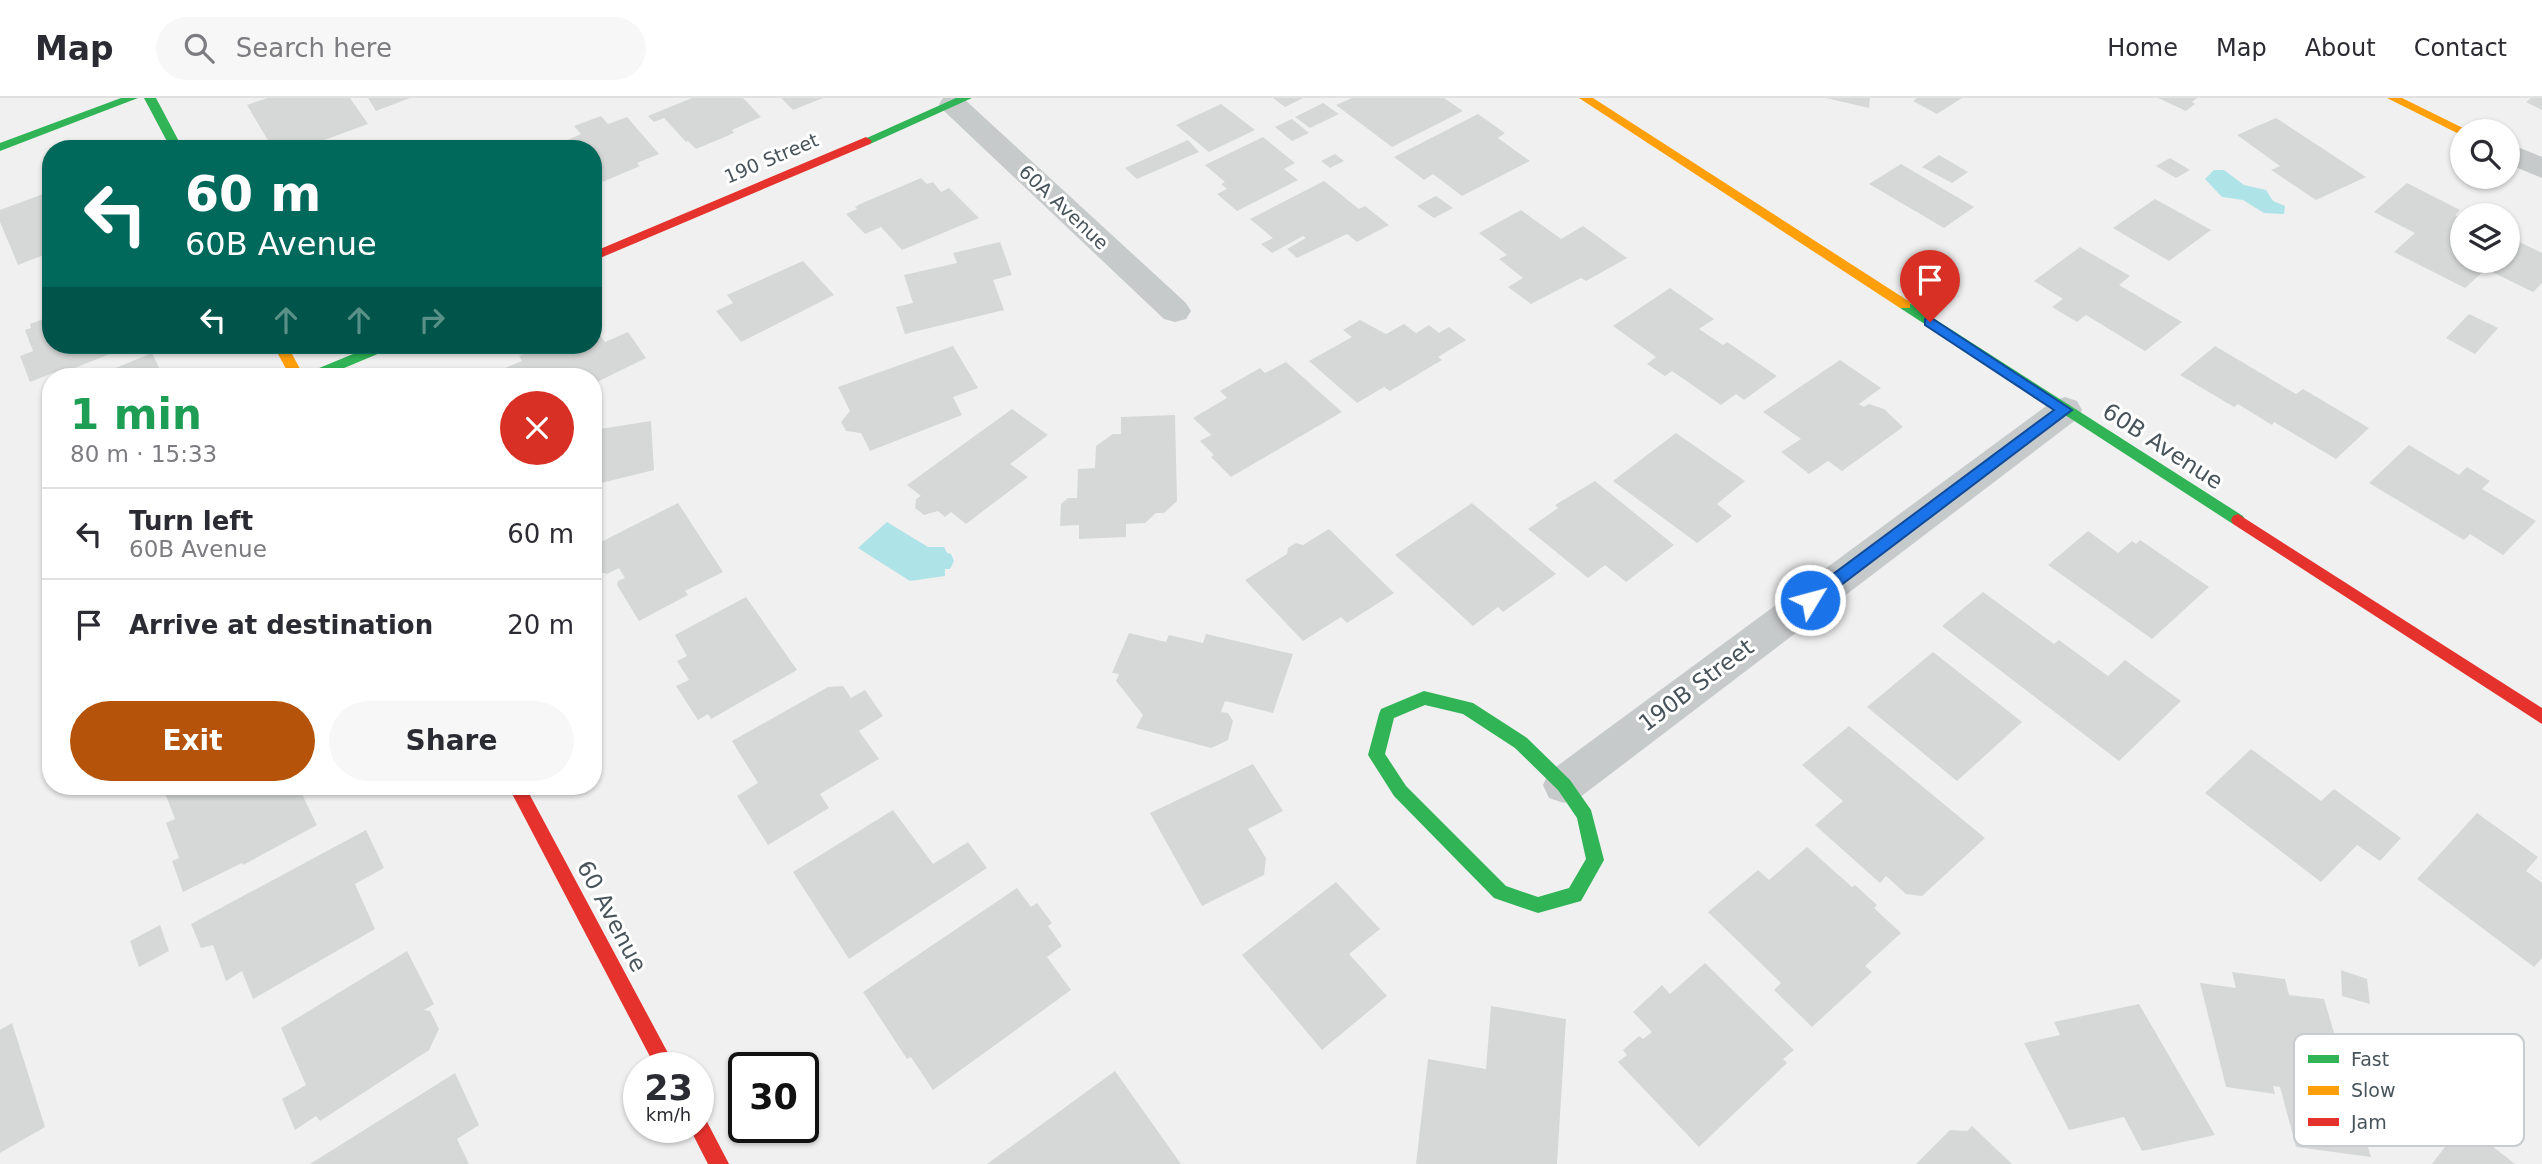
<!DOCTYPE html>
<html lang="en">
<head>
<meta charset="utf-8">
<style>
	:root { --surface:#fff; --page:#f7f7f7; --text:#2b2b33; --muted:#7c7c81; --line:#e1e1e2; --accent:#b45309 }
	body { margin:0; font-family:"DejaVu Sans",sans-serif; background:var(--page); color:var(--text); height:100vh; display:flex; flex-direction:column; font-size:26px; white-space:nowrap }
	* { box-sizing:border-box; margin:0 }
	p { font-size:23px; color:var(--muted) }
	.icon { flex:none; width:38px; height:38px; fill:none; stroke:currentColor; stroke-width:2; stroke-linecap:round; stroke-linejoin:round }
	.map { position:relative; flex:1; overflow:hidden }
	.sheet { position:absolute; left:42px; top:270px; width:560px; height:427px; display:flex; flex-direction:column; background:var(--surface); border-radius:28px; box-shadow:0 2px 5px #0004 }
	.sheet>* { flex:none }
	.top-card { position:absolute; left:42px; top:42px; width:560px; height:214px; border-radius:28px; box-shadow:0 2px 5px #0004; background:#00695c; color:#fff; overflow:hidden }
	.controls { position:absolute; left:2450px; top:21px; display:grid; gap:14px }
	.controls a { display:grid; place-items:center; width:70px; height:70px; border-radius:50%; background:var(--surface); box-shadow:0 2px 5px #0004; font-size:35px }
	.speed { position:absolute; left:623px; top:954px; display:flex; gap:14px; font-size:35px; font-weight:700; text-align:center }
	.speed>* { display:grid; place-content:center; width:91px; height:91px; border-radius:50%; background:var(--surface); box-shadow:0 2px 5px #0004; line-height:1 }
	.speed small { font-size:18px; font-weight:400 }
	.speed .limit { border:4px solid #111; border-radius:10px; background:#fff; color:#111 }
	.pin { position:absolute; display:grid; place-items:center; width:60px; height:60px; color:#fff; margin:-72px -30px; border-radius:50% 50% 50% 0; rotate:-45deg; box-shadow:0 0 7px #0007 }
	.pin .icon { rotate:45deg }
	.me { position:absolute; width:77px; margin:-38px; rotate:53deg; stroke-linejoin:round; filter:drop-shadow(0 0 5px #0008) }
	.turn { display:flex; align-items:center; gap:24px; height:147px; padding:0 28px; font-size:32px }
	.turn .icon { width:91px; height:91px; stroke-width:2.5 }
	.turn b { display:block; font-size:49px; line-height:60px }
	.lanes { display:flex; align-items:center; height:66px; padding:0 28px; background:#0003; justify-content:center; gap:35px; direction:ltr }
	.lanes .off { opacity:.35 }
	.round { display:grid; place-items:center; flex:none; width:74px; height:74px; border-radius:37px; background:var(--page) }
	.summary { display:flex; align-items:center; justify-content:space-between; height:119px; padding:0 28px }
	h1 { font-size:42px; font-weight:700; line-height:52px; color:#1e9e55 }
	.primary-button { display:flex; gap:14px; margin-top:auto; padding:14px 28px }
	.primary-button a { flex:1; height:80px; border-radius:42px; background:var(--accent); color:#fff; font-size:28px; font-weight:700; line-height:80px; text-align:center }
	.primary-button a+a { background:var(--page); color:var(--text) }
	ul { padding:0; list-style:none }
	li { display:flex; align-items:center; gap:21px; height:91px; padding:0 28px; border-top:2px solid var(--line) }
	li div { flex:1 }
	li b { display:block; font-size:26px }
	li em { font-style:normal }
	header { display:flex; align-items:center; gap:42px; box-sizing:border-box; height:98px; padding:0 35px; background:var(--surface); border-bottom:2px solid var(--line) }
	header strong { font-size:33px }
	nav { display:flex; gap:38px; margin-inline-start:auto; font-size:24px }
	.search { width:490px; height:63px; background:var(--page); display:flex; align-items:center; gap:18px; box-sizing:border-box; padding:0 24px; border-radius:38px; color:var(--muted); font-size:26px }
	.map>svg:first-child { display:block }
	.water { fill:#aee3e8 }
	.building { fill:#d6d8d8 }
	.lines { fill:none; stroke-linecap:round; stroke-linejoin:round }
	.street { fill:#c7cacb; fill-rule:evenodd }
	.fast { fill:#30b455; fill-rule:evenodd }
	.slow { fill:#ff9f0a; fill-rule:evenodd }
	.jam { fill:#e5322d; fill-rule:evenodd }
	.route { fill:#1a73e8; stroke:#114b97; stroke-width:2 }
	.labels { text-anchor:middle; stroke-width:6; stroke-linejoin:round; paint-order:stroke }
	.far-street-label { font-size:19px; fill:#48545b; stroke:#fff }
	.street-label { font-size:23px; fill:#48545b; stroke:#fff }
	.key { fill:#fff; stroke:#c8ccce; stroke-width:2 }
	.key-label { font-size:19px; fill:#48545b }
</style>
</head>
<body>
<header>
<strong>Map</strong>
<div class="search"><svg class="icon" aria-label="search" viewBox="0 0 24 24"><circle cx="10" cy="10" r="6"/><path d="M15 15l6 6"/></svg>Search here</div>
<nav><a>Home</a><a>Map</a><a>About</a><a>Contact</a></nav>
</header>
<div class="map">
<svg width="2542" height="1066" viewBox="0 0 2542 1066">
	<rect width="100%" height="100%" fill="#f0f0f0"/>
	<g class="water">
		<polygon points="2214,72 2224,72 2244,87 2266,92 2273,103 2285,108 2284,116 2264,115 2243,102 2222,99 2205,81"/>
		<polygon points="887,424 928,449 944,449 947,455 951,456 954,463 950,471 945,471 945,478 910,483 858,450"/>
	</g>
	<g class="building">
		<polygon points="267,0 350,0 368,26 300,51 273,51 247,7"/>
		<polygon points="368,0 410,0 376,13"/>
		<polygon points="692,0 743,0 761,19 732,32 734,35 696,51 688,43 686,44 664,20 654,24 648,18"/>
		<polygon points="781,0 823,0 793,12"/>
		<polygon points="1273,0 1303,0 1285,9"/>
		<polygon points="1352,0 1444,0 1463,13 1392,49 1336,7"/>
		<polygon points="1826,0 1870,0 1869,10"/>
		<polygon points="1917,0 1962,0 1937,16 1913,3"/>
		<polygon points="2158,0 2197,0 2192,4 2195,6 2186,13"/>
		<polygon points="2531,0 2542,0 2542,12 2526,4"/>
		<polygon points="1323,5 1339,16 1310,30 1295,19"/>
		<polygon points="1221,6 1255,32 1209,54 1176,27"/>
		<polygon points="1478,16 1505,35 1498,40 1530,63 1462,98 1433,76 1424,82 1394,59"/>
		<polygon points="601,18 608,26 627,19 659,56 637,65 640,68 593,88 593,51 547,51 581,36 574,28"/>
		<polygon points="2276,20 2366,79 2316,102 2271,72 2280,68 2237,37"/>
		<polygon points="1292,21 1309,35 1292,43 1275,29"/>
		<polygon points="1263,39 1295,65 1284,71 1298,82 1237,113 1217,96 1227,91 1221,86 1225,84 1205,67"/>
		<polygon points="1188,42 1199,54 1137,81 1125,70"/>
		<polygon points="1335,56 1344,63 1330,70 1321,63"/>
		<polygon points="1939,57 1968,74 1952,85 1922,69"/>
		<polygon points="2170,60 2190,72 2176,80 2156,68"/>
		<polygon points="1901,66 1974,109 1944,130 1869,86"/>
		<polygon points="921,80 927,86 933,84 941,94 949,90 979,120 902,152 881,129 865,136 846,116 857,111 855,109 860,106"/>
		<polygon points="1324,83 1359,111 1365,108 1389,127 1357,144 1347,136 1297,160 1287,151 1306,140 1303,138 1272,155 1261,146 1273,140 1250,121"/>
		<polygon points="2407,85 2460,112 2455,117 2462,120 2462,163 2508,163 2509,139 2542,155 2542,185 2533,194 2486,171 2465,190 2394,154 2415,135 2374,114"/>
		<polygon points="51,93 51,165 49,166 44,157 18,167 0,124 0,112"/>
		<polygon points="1436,98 1453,110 1434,120 1417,108"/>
		<polygon points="2155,101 2211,132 2169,163 2113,130"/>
		<polygon points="1521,112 1561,141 1583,128 1627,160 1586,183 1581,180 1531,206 1508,189 1523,180 1499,161 1507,157 1479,135"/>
		<polygon points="1000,144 1012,177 993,182 1004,212 905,236 896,209 913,205 904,177 957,165 953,155"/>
		<polygon points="2080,149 2130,178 2119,187 2182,224 2145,253 2086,217 2077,224 2052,209 2063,201 2034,183"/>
		<polygon points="803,163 834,197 741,244 716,213 733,205 727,197"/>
		<polygon points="1670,190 1714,221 1699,231 1723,247 1727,244 1777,278 1744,302 1736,296 1721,307 1672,273 1665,278 1647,266 1656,259 1613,228"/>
		<polygon points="2469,216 2498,230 2475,256 2446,240"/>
		<polygon points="51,218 51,247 132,247 55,278 53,275 30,284 20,258 33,253 25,232 31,230 30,226"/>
		<polygon points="1360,222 1386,236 1404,226 1416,235 1429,227 1439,235 1449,229 1466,242 1438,259 1442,262 1390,293 1384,289 1357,305 1309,263 1352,239 1343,232"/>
		<polygon points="593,228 605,244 628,234 646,260 593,286 593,278 504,278 500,272 522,263 519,258 545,247 593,247"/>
		<polygon points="953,248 978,290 953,299 962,317 870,353 861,335 846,333 841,324 850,313 838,289"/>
		<polygon points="2215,248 2296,296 2303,291 2369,330 2336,361 2274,324 2272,327 2238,306 2234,309 2180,277"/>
		<polygon points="152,255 163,278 96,278"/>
		<polygon points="1840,262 1881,290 1859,306 1864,309 1869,306 1884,311 1903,329 1842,373 1828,363 1809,376 1781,354 1801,341 1763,314"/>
		<polygon points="1286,264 1342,314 1231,379 1211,359 1214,357 1200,343 1211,337 1193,320 1227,300 1220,293 1260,270 1265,275"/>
		<polygon points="51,300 51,325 42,304"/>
		<polygon points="1012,311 1048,337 1010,366 1028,379 966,426 951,414 945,419 938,413 924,417 915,410 916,401 921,398 907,387"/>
		<polygon points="1175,317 1177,403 1164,415 1156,415 1145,425 1126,426 1126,439 1079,441 1079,427 1060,428 1061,406 1068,400 1077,400 1078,371 1095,370 1096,348 1113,336 1121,336 1121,319"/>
		<polygon points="651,323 654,372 593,387 593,332"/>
		<polygon points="1676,335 1745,383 1717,406 1732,418 1697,445 1613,383"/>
		<polygon points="2409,347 2459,377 2467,369 2490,383 2482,391 2536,423 2503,457 2470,436 2464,442 2369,385"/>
		<polygon points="1595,383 1674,447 1626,484 1605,467 1588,480 1528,431 1558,410 1555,407"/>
		<polygon points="678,405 723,474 685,493 688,497 639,523 617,487 618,483 625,480 619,470 607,476 596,473 593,448"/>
		<polygon points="1472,405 1556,476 1503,514 1498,509 1473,528 1395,457"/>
		<polygon points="1329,431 1394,495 1347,525 1341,519 1303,543 1245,482 1287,456 1288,450 1296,445 1303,447"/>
		<polygon points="2088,433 2118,455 2132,443 2136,446 2140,442 2209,489 2152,541 2048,467"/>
		<polygon points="1983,494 2054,546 2059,542 2108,578 2125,562 2181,603 2119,663 1942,528"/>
		<polygon points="746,499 797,572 711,621 708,616 698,622 676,588 689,582 677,563 687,558 675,537"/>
		<polygon points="1129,535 1166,544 1169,537 1203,545 1206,536 1293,556 1273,615 1225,603 1221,614 1228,615 1233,623 1228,642 1211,650 1136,630 1143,617 1116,583 1119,576 1112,575"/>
		<polygon points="1933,554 2022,624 1957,683 1867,609"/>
		<polygon points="843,588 851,600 865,592 883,618 859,633 879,661 820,696 829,710 768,747 737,698 758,685 732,643 828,589"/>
		<polygon points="1849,628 1985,740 1922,798 1906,796 1886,778 1880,785 1815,727 1843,703 1802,667"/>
		<polygon points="2251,651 2321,703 2334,691 2401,740 2380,763 2357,747 2321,784 2205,695"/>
		<polygon points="1253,666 1283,713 1248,731 1266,760 1264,777 1202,808 1150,715"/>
		<polygon points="178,688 298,688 317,727 243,767 242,765 183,794 172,763 179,760 166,725 175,721 165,695"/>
		<polygon points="893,712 933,766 968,744 987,770 849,861 793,774"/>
		<polygon points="2477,715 2538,759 2526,773 2542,785 2542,860 2534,869 2417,781"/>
		<polygon points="366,732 384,770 355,786 375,831 253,901 242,873 226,883 213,847 201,850 191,826"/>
		<polygon points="1807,749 1852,789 1855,787 1877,807 1874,810 1901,835 1865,868 1872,874 1812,929 1774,892 1781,885 1708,814 1758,772 1769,782"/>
		<polygon points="1336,784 1380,831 1349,856 1387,898 1322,952 1242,857"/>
		<polygon points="1017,790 1031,809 1037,805 1052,825 1048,828 1062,848 1047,859 1071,892 933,992 911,959 907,961 863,894"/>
		<polygon points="160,827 169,853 139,869 130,843"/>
		<polygon points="407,853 434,906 424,912 430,913 439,931 429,952 320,1023 316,1018 295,1032 282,1001 306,987 281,930"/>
		<polygon points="1705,865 1794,952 1783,961 1787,965 1699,1049 1618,964 1627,957 1623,952 1639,938 1643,941 1652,934 1633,914 1662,887 1670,896"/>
		<polygon points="2341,872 2367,881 2370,906 2342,898"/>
		<polygon points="2232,874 2285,881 2289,897 2324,901 2371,1059 2296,1049 2280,989 2273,988 2275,996 2226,989 2200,885 2236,890"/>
		<polygon points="2139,906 2215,1037 2142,1053 2124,1019 2069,1032 2024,945 2060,937 2054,924"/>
		<polygon points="1491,908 1566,921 1557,1066 1416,1066 1428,961 1486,971"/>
		<polygon points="12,925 45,1029 0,1055 0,932"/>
		<polygon points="1115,973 1181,1066 987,1066"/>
		<polygon points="455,975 479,1027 457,1041 469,1066 310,1066"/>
		<polygon points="2463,1025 2515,1066 2432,1066"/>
		<polygon points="1972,1028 2012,1066 1916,1066 1950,1032 1967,1033"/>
	</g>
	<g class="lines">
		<g class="street">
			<polygon points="943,0 963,0 1186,205 1191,213 1186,221 1175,224 1164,221 943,12 939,6"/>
			<polygon points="2508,45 2542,59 2542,80 2508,66"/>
			<polygon points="2065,299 2077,303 2082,312 2077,321 1579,700 1564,705 1549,700 1543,687 1549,674 2053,303"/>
		</g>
		<g class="fast">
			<polygon points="121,0 138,0 0,53 0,45"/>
			<polygon points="144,0 156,0 183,51 171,51"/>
			<polygon points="956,0 972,0 870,46 866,47 860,43"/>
			<polygon points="1905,202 2243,418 2245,422 2243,426 2233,426 1900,210 1900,204"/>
			<polygon points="375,247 394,247 392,250 325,278 305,278 307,275"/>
			<path d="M1424 593 1473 605 1527 640 1570 682 1591 712 1604 762 1581 803 1538 815 1494 800 1394 698 1368 657 1379 616 1381 611ZM1425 607 1463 616 1515 650 1558 692 1577 720 1586 761 1569 790 1538 799 1506 788 1406 688 1385 656 1394 620Z"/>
		</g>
		<g class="slow">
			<polygon points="1579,0 1593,0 1910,204 1910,210 1900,210"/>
			<polygon points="2387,0 2402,0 2469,33 2459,36"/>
			<polygon points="273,247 287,247 304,278 290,278"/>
		</g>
		<g class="jam">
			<polygon points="866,39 872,43 870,46 593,163 593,154"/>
			<polygon points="2238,416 2542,610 2542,626 2233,426 2231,422 2233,418"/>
			<polygon points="508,688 525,688 676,970 656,970"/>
			<polygon points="698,1017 705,1020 729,1066 708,1066 689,1029 698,1029"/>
		</g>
	</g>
	<polygon class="route" points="1930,219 2072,312 1816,506 1805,506 1803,502 1805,497 2054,312 1925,227 1925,221"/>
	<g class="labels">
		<g class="far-street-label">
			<text transform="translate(771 60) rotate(-23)" y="7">190 Street</text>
			<text transform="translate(1064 109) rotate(43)" y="7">60A Avenue</text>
		</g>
		<g class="street-label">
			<text transform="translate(2163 348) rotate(33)" y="8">60B Avenue</text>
			<text transform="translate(1696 587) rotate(-37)" y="8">190B Street</text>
			<text transform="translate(612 818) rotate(62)" y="8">60 Avenue</text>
		</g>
	</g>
	<rect x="2294" y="936" width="230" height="112" rx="10" class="key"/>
	<rect x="2308" y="957" width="31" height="8" fill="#30b455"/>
	<rect x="2308" y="988" width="31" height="9" fill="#ff9f0a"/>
	<rect x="2308" y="1020" width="31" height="8" fill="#e5322d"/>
	<g class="key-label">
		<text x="2351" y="968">Fast</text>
		<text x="2351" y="999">Slow</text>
		<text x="2351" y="1031">Jam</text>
	</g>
</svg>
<div class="controls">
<a><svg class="icon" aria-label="search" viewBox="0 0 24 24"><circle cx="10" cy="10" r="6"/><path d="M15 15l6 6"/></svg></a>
<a><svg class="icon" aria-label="layers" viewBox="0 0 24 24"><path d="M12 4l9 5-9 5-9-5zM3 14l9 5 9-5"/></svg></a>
</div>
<div class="speed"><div>23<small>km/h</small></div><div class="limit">30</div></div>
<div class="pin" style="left:1930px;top:224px;background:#d93025"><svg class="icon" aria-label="arrive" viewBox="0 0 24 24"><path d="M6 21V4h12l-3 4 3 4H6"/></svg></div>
<svg class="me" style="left:1810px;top:502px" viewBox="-20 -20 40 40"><circle r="17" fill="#1a73e8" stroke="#fff" stroke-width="3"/><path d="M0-11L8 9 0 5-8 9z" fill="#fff"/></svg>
<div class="top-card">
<div class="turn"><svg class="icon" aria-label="left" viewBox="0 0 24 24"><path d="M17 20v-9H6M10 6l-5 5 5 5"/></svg><div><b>60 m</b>60B Avenue</div></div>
<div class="lanes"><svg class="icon" aria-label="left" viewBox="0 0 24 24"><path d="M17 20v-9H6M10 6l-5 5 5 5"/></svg><svg class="icon off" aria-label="ahead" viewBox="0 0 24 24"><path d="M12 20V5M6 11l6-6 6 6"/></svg><svg class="icon off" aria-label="ahead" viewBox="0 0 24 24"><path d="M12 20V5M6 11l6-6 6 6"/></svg><svg class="icon off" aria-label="right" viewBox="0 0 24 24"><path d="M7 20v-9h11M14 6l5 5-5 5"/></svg></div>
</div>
<section class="sheet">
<div class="summary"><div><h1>1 min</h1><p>80 m · 15:33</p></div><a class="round" style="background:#d93025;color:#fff"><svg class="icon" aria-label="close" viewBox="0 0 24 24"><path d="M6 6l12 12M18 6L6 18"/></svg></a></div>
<ul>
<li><svg class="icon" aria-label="left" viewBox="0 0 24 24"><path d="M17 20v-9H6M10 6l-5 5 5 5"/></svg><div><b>Turn left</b><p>60B Avenue</p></div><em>60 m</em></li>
<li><svg class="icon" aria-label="arrive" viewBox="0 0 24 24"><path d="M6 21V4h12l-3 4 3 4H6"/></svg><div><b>Arrive at destination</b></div><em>20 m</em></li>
</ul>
<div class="primary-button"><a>Exit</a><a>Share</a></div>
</section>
</div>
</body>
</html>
